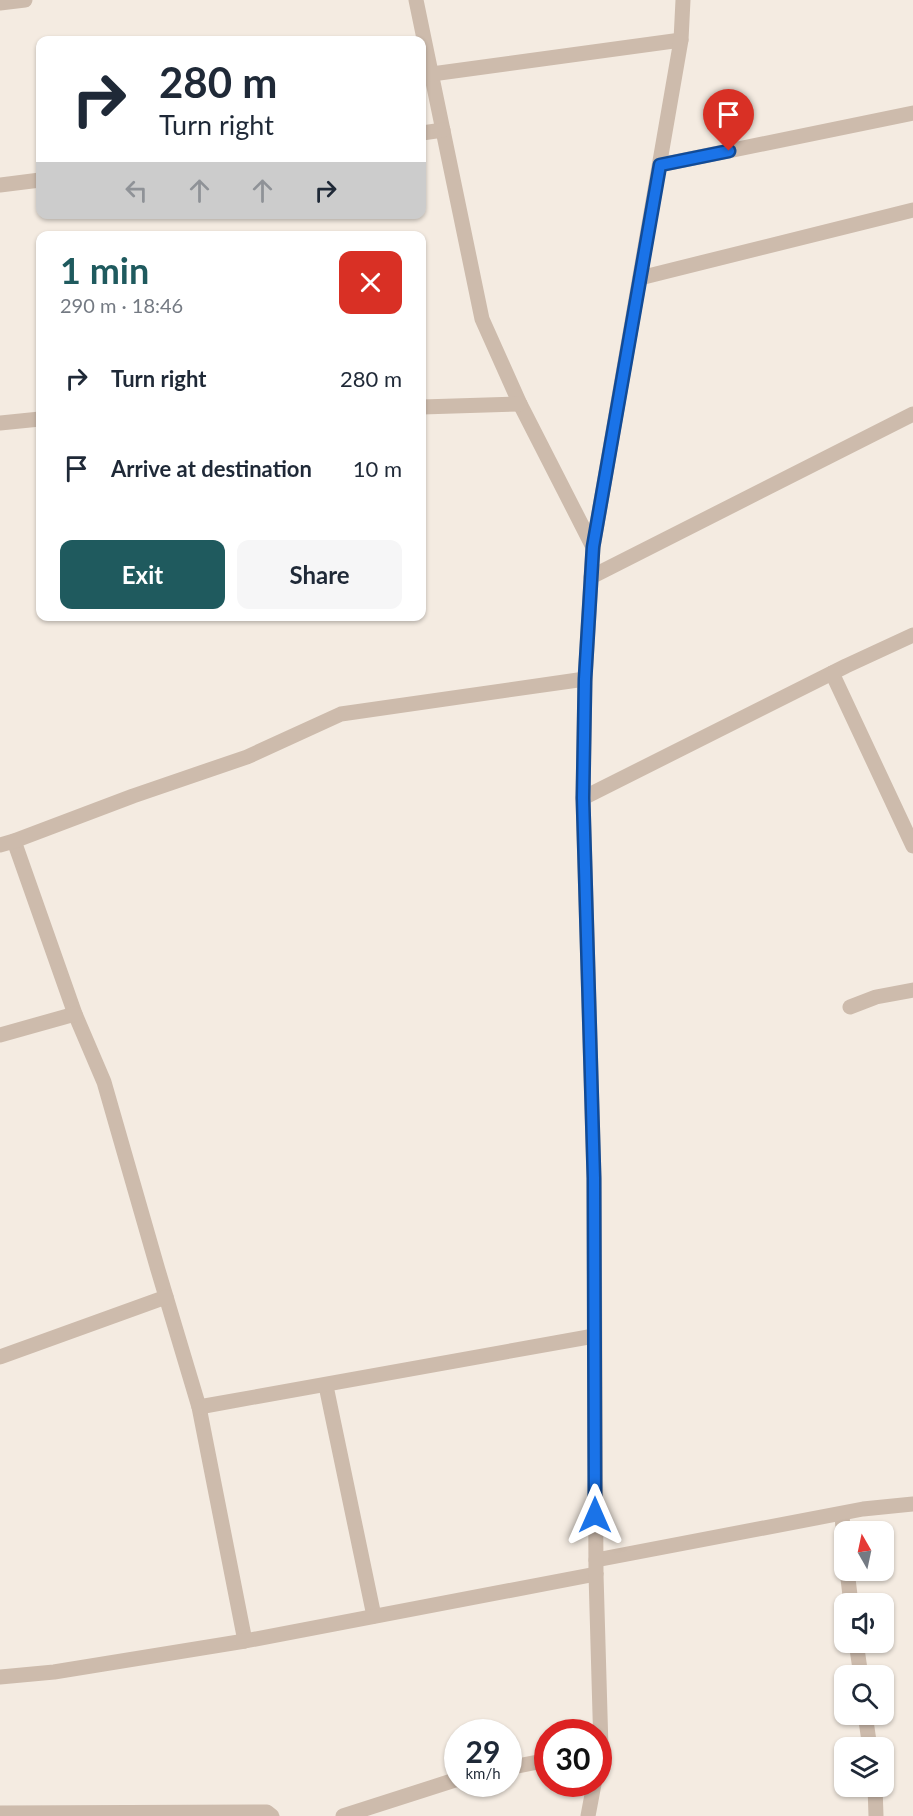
<!DOCTYPE html>
<html lang="en">
<head>
<meta charset="utf-8">
<style>
	:root { --surface:#fff; --page:#f6f6f7; --text:#1f2937; --muted:#747a83; --accent:#1f5a5e }
	body { margin:0; font-family:Lato,sans-serif; background:var(--page); color:var(--text); height:100vh; display:flex; flex-direction:column; font-size:22px; white-space:nowrap }
	* { box-sizing:border-box; margin:0 }
	p { font-size:20px; color:var(--muted) }
	.icon { flex:none; width:33px; height:33px; fill:none; stroke:currentColor; stroke-width:2; stroke-linecap:round; stroke-linejoin:round }
	.map { position:relative; flex:1; overflow:hidden }
	.panel { position:absolute; left:36px; top:231px; width:390px; height:390px; display:flex; flex-direction:column; background:var(--surface); border-radius:12px; box-shadow:0 2px 4px #0004 }
	.panel>* { flex:none }
	.top-card { position:absolute; left:36px; top:36px; width:390px; height:183px; border-radius:12px; box-shadow:0 2px 4px #0004; background:#fff; color:var(--text); overflow:hidden }
	.needle { width:39px; rotate:351deg }
	.fabs { position:absolute; left:834px; top:1521px; display:grid; gap:12px }
	.fabs a { display:grid; place-items:center; width:60px; height:60px; border-radius:12px; background:var(--surface); box-shadow:0 2px 4px #0004; font-size:30px }
	.speed { position:absolute; left:444px; top:1719px; display:flex; gap:12px; font-size:30px; font-weight:700; text-align:center }
	.speed>* { display:grid; place-content:center; width:78px; height:78px; border-radius:50%; background:var(--surface); box-shadow:0 2px 4px #0004; line-height:1 }
	.speed small { font-size:15px; font-weight:400 }
	.speed .limit { border:9px solid #d22; background:#fff; color:#111 }
	.pin { position:absolute; display:grid; place-items:center; width:51px; height:51px; color:#fff; margin:-62px -26px; border-radius:50% 50% 50% 0; rotate:-45deg; box-shadow:0 0 6px #0007 }
	.pin .icon { rotate:45deg }
	.me { position:absolute; width:66px; margin:-33px; rotate:0deg; stroke-linejoin:round; filter:drop-shadow(0 0 4px #0008) }
	.turn { display:flex; align-items:center; gap:21px; height:126px; padding:0 24px; font-size:27px }
	.turn .icon { width:78px; height:78px; stroke-width:2.5 }
	.turn b { display:block; font-size:42px; line-height:51px }
	.lanes { display:flex; align-items:center; height:57px; padding:0 24px; background:#0003; justify-content:center; gap:30px; direction:ltr }
	.lanes .off { opacity:.35 }
	.round { display:grid; place-items:center; flex:none; width:63px; height:63px; border-radius:12px; background:var(--page) }
	.summary { display:flex; align-items:center; justify-content:space-between; height:102px; padding:0 24px }
	h1 { font-size:36px; font-weight:700; line-height:45px; color:var(--accent) }
	.cta { display:flex; gap:12px; margin-top:auto; padding:12px 24px }
	.cta a { flex:1; height:69px; border-radius:12px; background:var(--accent); color:#fff; font-size:24px; font-weight:700; line-height:69px; text-align:center }
	.cta a+a { background:var(--page); color:var(--text) }
	ul { padding:0; list-style:none }
	li { display:flex; align-items:center; gap:18px; height:90px; padding:0 24px }
	li div { flex:1 }
	li b { display:block; font-size:22px }
	li em { font-style:normal }
	.map>svg:first-child { display:block }
	.lines { fill:none; stroke-linecap:round; stroke-linejoin:round }
	.minor { stroke:#cdbbac; stroke-width:15 }
	.route-casing { stroke:#114b97; stroke-width:15 }
	.route { stroke:#1a73e8; stroke-width:10 }
</style>
</head>
<body>
<div class="map">
<svg width="913" height="1816" viewBox="0 0 913 1816">
	<rect width="100%" height="100%" fill="#f4ebe1"/>
	<g class="lines">
		<g class="minor">
			<polyline points="416,0 482,319 520,404 593,547"/>
			<polyline points="0,3 25,0"/>
			<polyline points="432,74 681,40"/>
			<polyline points="422,133 443,130"/>
			<polyline points="660,165 913,113"/>
			<polyline points="0,185 40,180"/>
			<polyline points="640,278 913,210"/>
			<polyline points="422,407 520,404"/>
			<polyline points="0,423 40,419"/>
			<polyline points="591,577 913,414"/>
			<polyline points="832,673 913,846"/>
			<polyline points="583,798 846,666 913,635"/>
			<polyline points="14,841 75,1014 104,1082 158,1270 199,1407 245,1641"/>
			<polyline points="0,845 14,841 133,796 247,757 341,714 585,679"/>
			<polyline points="850,1007 876,997 913,990"/>
			<polyline points="0,1035 75,1014"/>
			<polyline points="0,1357 166,1297"/>
			<polyline points="326,1386 374,1616"/>
			<polyline points="199,1407 594,1336"/>
			<polyline points="842,1514 844,1546"/>
			<polyline points="596,1560 863,1509 913,1504"/>
			<polyline points="847,1570 851,1604"/>
			<polyline points="856,1642 861,1676"/>
			<polyline points="0,1677 54,1672 245,1641 596,1574"/>
			<polyline points="865,1714 870,1748"/>
			<polyline points="598,1762 601,1749 596,1574 594,1178 583,798 585,679 593,547 681,40 683,0"/>
			<polyline points="508,1768 548,1760"/>
			<polyline points="875,1786 876,1816"/>
			<polyline points="0,1813 267,1812 272,1816"/>
			<polyline points="343,1816 458,1779"/>
			<polyline points="588,1816 594,1784"/>
		</g>
	</g>
	<g class="lines">
		<defs>
			<polyline id="route" points="595,1515 594,1178 583,798 585,679 593,547 660,165 729,151"/>
		</defs>
		<use href="#route" class="route-casing"/>
		<use href="#route" class="route"/>
	</g>
</svg>
<div class="fabs">
<a><svg class="needle" viewBox="-14 -14 28 28"><path d="M0-13l5 13h-10z" fill="#e53935"/><path d="M0 13l5-13h-10z" fill="#747a83"/></svg></a>
<a><svg class="icon" aria-label="sound" viewBox="0 0 24 24"><path d="M4 9h4l5-4v14l-5-4H4zM17 9q2 3 0 6"/></svg></a>
<a><svg class="icon" aria-label="search" viewBox="0 0 24 24"><circle cx="10" cy="10" r="6"/><path d="M15 15l6 6"/></svg></a>
<a><svg class="icon" aria-label="layers" viewBox="0 0 24 24"><path d="M12 4l9 5-9 5-9-5zM3 14l9 5 9-5"/></svg></a>
</div>
<div class="speed"><div>29<small>km/h</small></div><div class="limit">30</div></div>
<div class="pin" style="left:729px;top:151px;background:#d93025"><svg class="icon" aria-label="arrive" viewBox="0 0 24 24"><path d="M6 21V4h12l-3 4 3 4H6"/></svg></div>
<svg class="me" style="left:595px;top:1515px" viewBox="-20 -20 40 40"><path d="M0-17L14 15 0 8-14 15z" fill="#1a73e8" stroke="#fff" stroke-width="4"/></svg>
<div class="top-card">
<div class="turn"><svg class="icon" aria-label="right" viewBox="0 0 24 24"><path d="M7 20v-9h11M14 6l5 5-5 5"/></svg><div><b>280 m</b>Turn right</div></div>
<div class="lanes"><svg class="icon off" aria-label="left" viewBox="0 0 24 24"><path d="M17 20v-9H6M10 6l-5 5 5 5"/></svg><svg class="icon off" aria-label="ahead" viewBox="0 0 24 24"><path d="M12 20V5M6 11l6-6 6 6"/></svg><svg class="icon off" aria-label="ahead" viewBox="0 0 24 24"><path d="M12 20V5M6 11l6-6 6 6"/></svg><svg class="icon" aria-label="right" viewBox="0 0 24 24"><path d="M7 20v-9h11M14 6l5 5-5 5"/></svg></div>
</div>
<section class="panel">
<div class="summary"><div><h1>1 min</h1><p>290 m · 18:46</p></div><a class="round" style="background:#d93025;color:#fff"><svg class="icon" aria-label="close" viewBox="0 0 24 24"><path d="M6 6l12 12M18 6L6 18"/></svg></a></div>
<ul>
<li><svg class="icon" aria-label="right" viewBox="0 0 24 24"><path d="M7 20v-9h11M14 6l5 5-5 5"/></svg><div><b>Turn right</b></div><em>280 m</em></li>
<li><svg class="icon" aria-label="arrive" viewBox="0 0 24 24"><path d="M6 21V4h12l-3 4 3 4H6"/></svg><div><b>Arrive at destination</b></div><em>10 m</em></li>
</ul>
<div class="cta"><a>Exit</a><a>Share</a></div>
</section>
</div>
</body>
</html>
